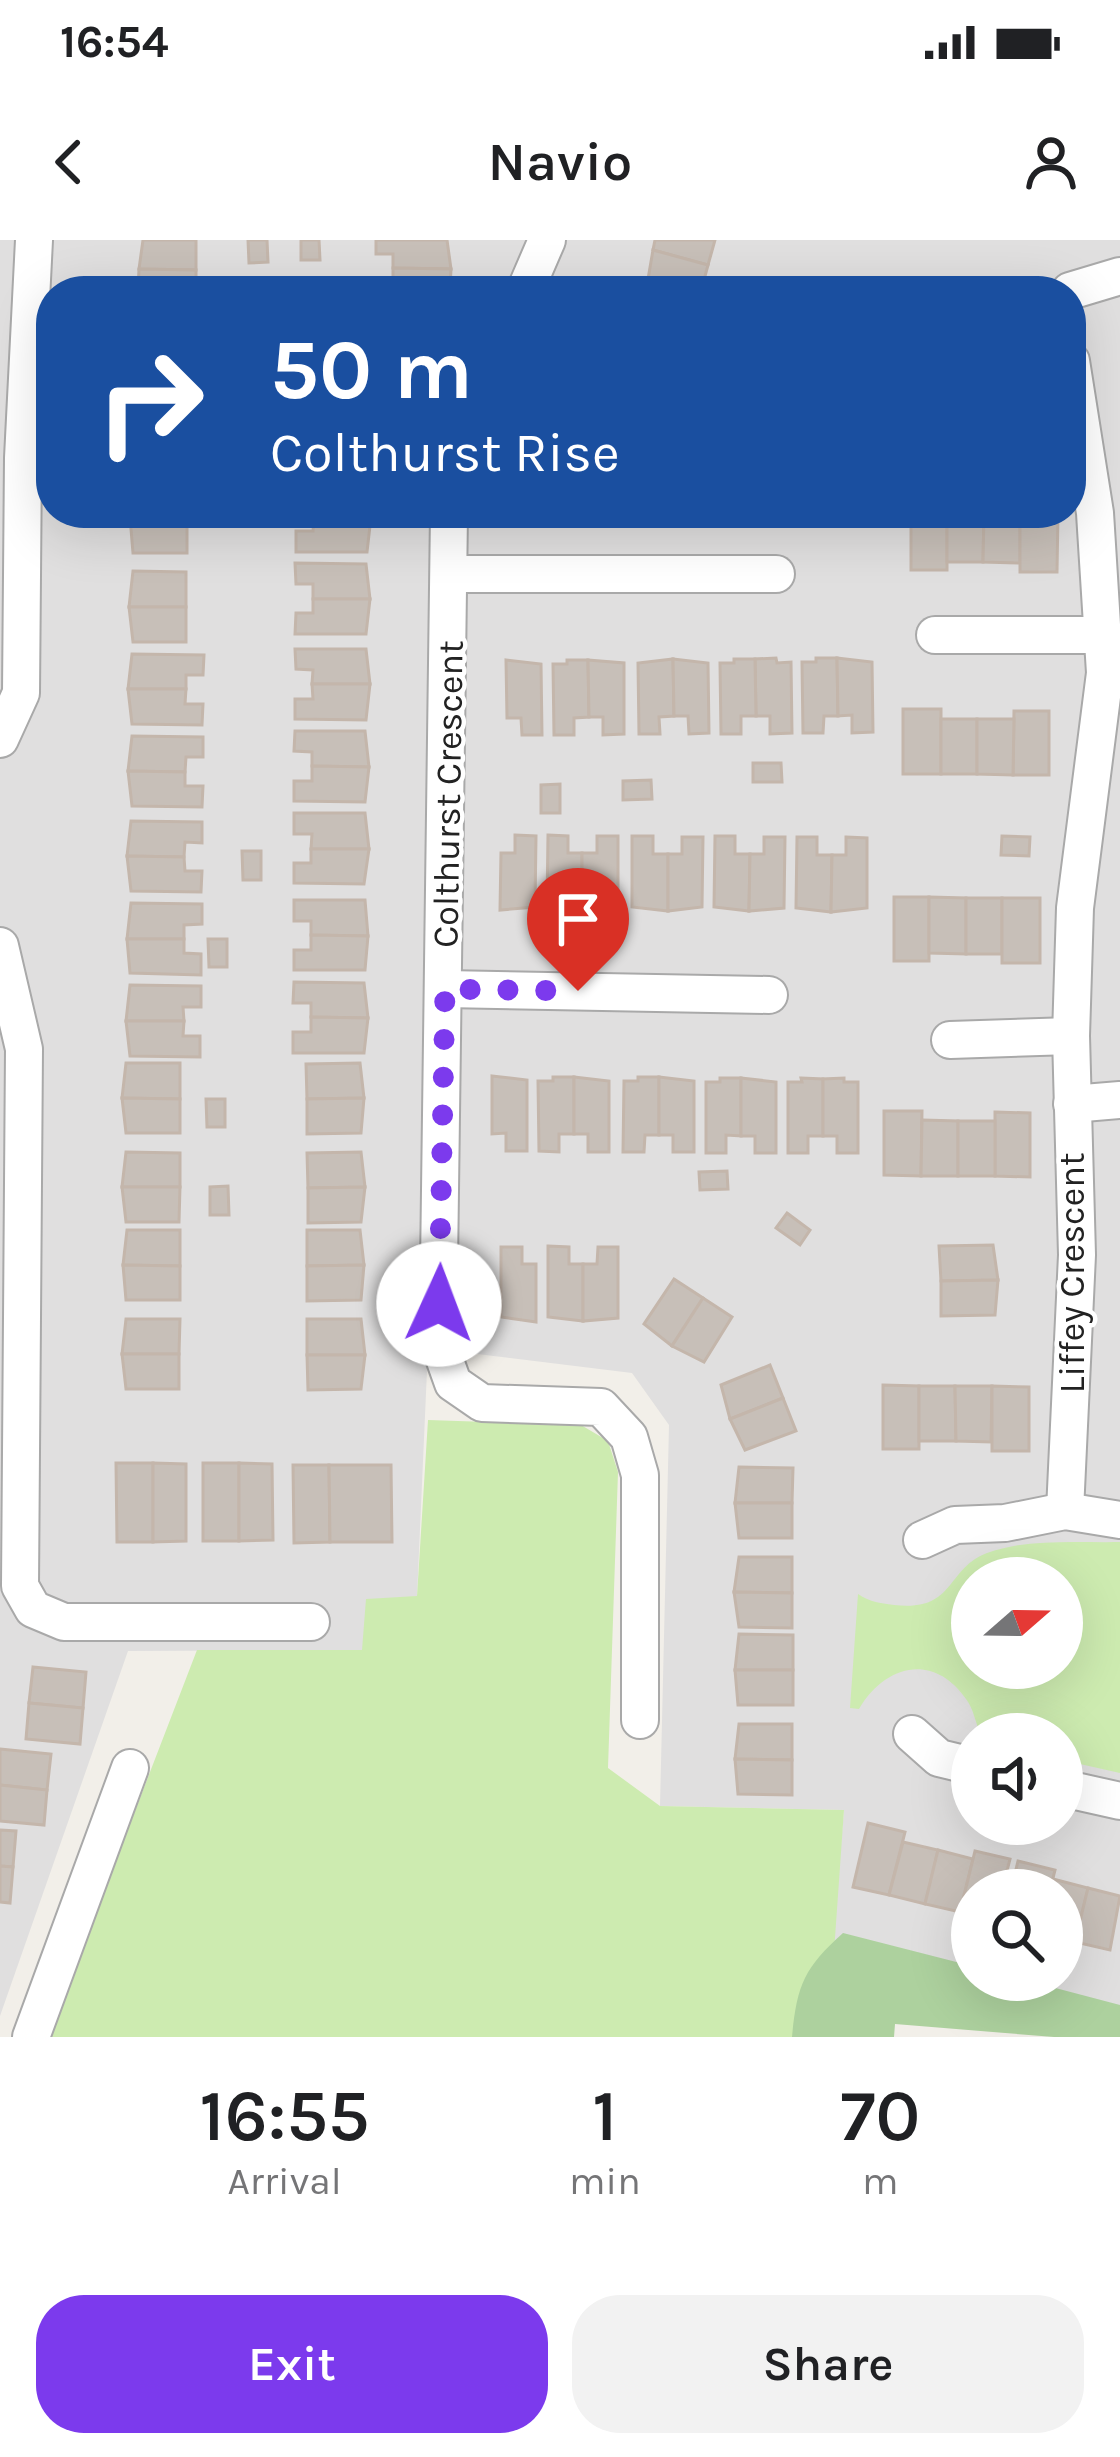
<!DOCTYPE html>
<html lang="en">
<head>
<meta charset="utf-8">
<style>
	:root { --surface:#fff; --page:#f2f2f2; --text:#202124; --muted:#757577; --accent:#7c3aed }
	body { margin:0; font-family:Karla,sans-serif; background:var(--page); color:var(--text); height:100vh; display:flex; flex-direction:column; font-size:45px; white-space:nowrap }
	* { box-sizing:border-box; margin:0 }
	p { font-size:39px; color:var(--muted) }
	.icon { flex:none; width:66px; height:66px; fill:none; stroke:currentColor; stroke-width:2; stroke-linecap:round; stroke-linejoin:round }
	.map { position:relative; height:1797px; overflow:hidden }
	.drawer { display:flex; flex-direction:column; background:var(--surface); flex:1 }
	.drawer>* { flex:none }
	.hud { position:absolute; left:36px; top:36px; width:1050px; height:252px; border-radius:48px; box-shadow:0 12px 48px #0002; background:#1a4fa0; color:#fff; overflow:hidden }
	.needle { width:78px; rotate:70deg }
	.controls { position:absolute; left:951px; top:1317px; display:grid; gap:24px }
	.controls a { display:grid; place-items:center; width:132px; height:132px; border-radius:50%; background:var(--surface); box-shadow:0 12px 48px #0002; font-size:60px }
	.pin { position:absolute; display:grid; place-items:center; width:102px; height:102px; color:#fff; margin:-123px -51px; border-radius:50% 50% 50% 0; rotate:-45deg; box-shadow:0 0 12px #0007 }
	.pin .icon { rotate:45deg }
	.me { position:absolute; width:132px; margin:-66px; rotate:2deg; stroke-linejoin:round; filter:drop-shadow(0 0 9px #0008) }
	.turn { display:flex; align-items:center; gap:42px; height:252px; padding:0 36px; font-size:54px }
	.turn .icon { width:156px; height:156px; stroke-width:2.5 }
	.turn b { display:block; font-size:84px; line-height:102px }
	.eta { display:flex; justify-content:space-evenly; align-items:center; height:204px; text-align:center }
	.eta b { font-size:72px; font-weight:600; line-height:84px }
	.button { display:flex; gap:24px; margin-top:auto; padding:24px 36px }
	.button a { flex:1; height:138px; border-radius:48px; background:var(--accent); color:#fff; font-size:48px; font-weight:600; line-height:138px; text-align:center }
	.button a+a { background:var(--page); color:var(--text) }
	.status { display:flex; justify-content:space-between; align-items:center; height:84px; padding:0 60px; background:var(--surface); direction:ltr }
	.status svg { height:33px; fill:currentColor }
	header { display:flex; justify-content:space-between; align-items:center; height:156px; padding:0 36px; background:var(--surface); font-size:54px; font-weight:600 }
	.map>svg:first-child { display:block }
	.residential { fill:#e0dfdf; fill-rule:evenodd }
	.grass { fill:#cdebb0; fill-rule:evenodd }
	.forest { fill:#add19e }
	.building { fill:#c7bfb8; stroke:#c4b6ab; stroke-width:3 }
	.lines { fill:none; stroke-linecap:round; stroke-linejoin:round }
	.street-casing { stroke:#a9a9a9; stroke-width:40 }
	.street { stroke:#fff; stroke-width:36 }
	.route { stroke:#7c3aed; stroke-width:21; stroke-dasharray:0 37.8 }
	.labels { text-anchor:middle; stroke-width:9; stroke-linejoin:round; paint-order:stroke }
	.street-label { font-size:36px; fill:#222; stroke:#fff }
</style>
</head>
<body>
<div class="status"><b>16:54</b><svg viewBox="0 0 49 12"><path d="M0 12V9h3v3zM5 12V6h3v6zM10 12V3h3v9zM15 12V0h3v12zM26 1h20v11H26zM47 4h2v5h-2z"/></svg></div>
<header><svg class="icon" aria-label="back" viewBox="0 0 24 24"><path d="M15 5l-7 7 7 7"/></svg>Navio<svg class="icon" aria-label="person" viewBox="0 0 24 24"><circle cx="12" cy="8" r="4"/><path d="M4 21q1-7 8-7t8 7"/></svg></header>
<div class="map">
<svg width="1120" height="1797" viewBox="0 0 1120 1797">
	<rect width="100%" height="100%" fill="#f2efe9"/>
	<path class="residential" d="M0 0H1120V1778L832 1709 844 1570 660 1566 669 1185 632 1133 428 1108 417 1357 363 1410 128 1411 0 1776ZM51 51H1071V273H51ZM972 1338H1062V1428H972ZM972 1494H1062V1584H972ZM972 1650H1062V1740H972Z"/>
	<g class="grass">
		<polygon points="428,1180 581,1185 608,1201 618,1232 608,1528 660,1566 844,1570 828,1797 48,1797 197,1410 362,1410 366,1359 417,1356"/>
		<path d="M1120 1302V1533L1062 1520V1494H981C975 1483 974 1469 966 1459 933 1412 885 1425 859 1469L850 1468 858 1354C870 1362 879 1363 894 1365 956 1372 945 1329 987 1313 1028 1298 1078 1303 1120 1302ZM972 1338H1062V1428H972Z"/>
	</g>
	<path class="forest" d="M843 1693 972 1726V1740H1025L1120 1765V1797H1054L895 1784 894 1797H792C797 1745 804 1728 843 1693Z"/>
	<g class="building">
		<polygon points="143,0 196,0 196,30 139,29"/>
		<polygon points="248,0 267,0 268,22 249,23"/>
		<polygon points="301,0 319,0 320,20 301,20"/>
		<polygon points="376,0 447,0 451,29 393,28 393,14 376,14"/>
		<polygon points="655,0 715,0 708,25 653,10"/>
		<polygon points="653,10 708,25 701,51 669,51 647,45"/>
		<polygon points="393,28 451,29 450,49 376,51 376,42 393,43"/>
		<polygon points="139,29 196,30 196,51 138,50"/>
		<rect x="911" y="273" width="36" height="57"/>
		<polygon points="947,273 984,273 983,322 947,322"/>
		<polygon points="984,273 1020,273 1020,323 983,322"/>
		<polygon points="1020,273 1058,273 1057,332 1020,332"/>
		<polygon points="130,277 187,278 187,313 133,313"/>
		<polygon points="314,277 371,277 367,312 296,312 296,291 313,291"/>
		<polygon points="295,323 366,324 370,359 313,359 313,344 296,344"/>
		<polygon points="133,331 186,332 186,367 129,367"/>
		<polygon points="313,359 370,359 366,394 295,394 296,373 313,373"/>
		<polygon points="129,367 186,367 186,402 133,402"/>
		<polygon points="295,409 366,409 370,444 312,444 313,430 296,429"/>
		<polygon points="132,414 204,415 203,435 186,435 186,449 128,449"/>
		<polygon points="776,418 777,423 791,422 792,493 770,494 770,476 756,476 755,419"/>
		<polygon points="816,418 837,418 838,476 824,476 823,493 803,493 802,422 816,422"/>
		<polygon points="837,418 872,422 873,492 852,493 852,475 838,476"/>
		<polygon points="673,419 674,476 659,477 660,494 639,494 638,423"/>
		<polygon points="673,419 708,423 709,493 689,494 688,476 674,476"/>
		<polygon points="734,419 755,419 756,476 741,476 741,494 721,494 720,423 734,423"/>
		<polygon points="506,420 541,424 542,495 522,495 521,478 507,478"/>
		<polygon points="567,420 588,420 589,477 574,478 574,495 554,495 553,424 567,424"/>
		<polygon points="588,420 624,423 624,494 603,495 603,477 589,477"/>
		<polygon points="312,444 370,444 366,480 295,479 295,459 313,459"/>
		<polygon points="128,449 186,449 185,464 203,464 202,485 132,484"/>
		<rect x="903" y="469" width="38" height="65"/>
		<polygon points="1014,471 1049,471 1049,535 1013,535"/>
		<rect x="941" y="479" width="36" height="55"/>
		<polygon points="977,479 1014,479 1013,535 977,534"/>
		<polygon points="295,491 365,491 369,527 312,526 312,512 294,511"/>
		<polygon points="132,496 203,497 203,517 186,517 185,532 128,531"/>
		<polygon points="753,523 781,523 782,542 753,542"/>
		<polygon points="312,526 369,527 365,562 294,561 294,541 312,541"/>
		<polygon points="128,531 185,532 185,546 203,546 202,567 132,566"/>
		<polygon points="651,540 652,559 623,560 623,541"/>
		<polygon points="560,544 560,573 541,573 541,545"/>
		<polygon points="294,573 365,573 369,609 311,609 312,594 294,594"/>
		<polygon points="131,581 202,582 202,603 185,602 184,617 127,616"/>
		<polygon points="515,595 536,596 535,667 500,670 501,613 515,613"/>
		<polygon points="548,595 568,596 568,613 582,613 582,670 547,666"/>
		<polygon points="597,596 618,596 618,667 582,670 582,613 597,613"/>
		<polygon points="632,596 653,596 653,614 668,614 668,671 632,667"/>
		<polygon points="715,596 735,596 735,614 750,614 749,671 714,667"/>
		<polygon points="1002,596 1030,597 1029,616 1001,615"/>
		<polygon points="682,597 703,597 702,667 668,671 668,614 682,614"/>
		<polygon points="764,597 785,597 784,668 749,671 750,614 764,614"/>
		<polygon points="797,597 817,597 817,615 832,615 831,672 796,668"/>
		<polygon points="846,597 867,598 867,668 831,672 832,615 846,615"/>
		<polygon points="311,609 369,609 364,644 294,643 294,623 311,623"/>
		<polygon points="242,611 261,611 261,640 243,640"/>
		<polygon points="127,616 184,617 185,631 202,631 201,652 131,651"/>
		<rect x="894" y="657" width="35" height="64"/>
		<polygon points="929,657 966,658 966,714 929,713"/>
		<rect x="966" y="658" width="36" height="56"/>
		<rect x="1002" y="658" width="38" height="65"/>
		<polygon points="294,660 365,660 368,696 311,695 311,681 294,681"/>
		<polygon points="131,663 202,664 202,684 184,685 184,699 127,699"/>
		<polygon points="311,695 368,696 365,730 294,730 294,710 311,710"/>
		<polygon points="127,699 184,699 184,713 201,714 201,735 130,733"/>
		<polygon points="208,699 227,699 227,727 209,727"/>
		<polygon points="294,742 364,743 368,778 311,777 311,763 293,763"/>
		<polygon points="130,745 201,746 201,767 183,767 184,781 126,781"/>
		<polygon points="311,777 368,778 364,813 293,813 293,792 311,792"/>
		<polygon points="126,781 184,781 183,796 200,796 200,817 130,816"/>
		<polygon points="126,823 180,823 180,859 122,858"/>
		<polygon points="360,823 364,858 307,859 306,824"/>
		<polygon points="492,836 527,840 527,911 506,911 506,893 492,894"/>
		<polygon points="553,837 574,837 574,894 559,894 559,912 539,911 538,841 553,841"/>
		<polygon points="574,837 609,841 609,912 588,912 588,894 574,894"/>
		<polygon points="638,837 659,837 659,895 645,895 644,912 623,912 624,841 638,841"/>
		<polygon points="659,837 694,841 694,912 673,912 673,895 659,895"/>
		<polygon points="720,838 741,838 741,896 726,895 726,913 706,913 706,842 720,842"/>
		<polygon points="741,838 776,842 776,913 755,913 755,896 741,896"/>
		<polygon points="801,838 823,839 823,896 808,896 808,913 788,913 788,842 802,842"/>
		<polygon points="844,838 844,842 858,842 858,913 837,913 837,896 823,896 823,839"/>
		<polygon points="122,858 180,859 180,893 126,893"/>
		<polygon points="364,858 361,893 307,894 307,859"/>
		<polygon points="206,859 225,859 225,887 207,887"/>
		<polygon points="884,871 922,871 921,936 884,935"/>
		<polygon points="995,872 1030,873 1030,937 995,936"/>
		<polygon points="922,880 958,881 958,936 921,936"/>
		<rect x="958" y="881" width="37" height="55"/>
		<polygon points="126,912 180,913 180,947 122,947"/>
		<polygon points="361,912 365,947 308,948 307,913"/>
		<polygon points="727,931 728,949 700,950 699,932"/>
		<polygon points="228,946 229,975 210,975 210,947"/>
		<polygon points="122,947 180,947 179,982 126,982"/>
		<polygon points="365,947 361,982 308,983 308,948"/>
		<polygon points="787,973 810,990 800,1005 776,988"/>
		<polygon points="127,990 180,990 180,1026 123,1025"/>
		<polygon points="307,990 360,990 364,1025 307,1026"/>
		<polygon points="993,1005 998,1040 941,1041 939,1006"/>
		<polygon points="548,1006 569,1007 569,1024 583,1024 583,1081 548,1077"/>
		<polygon points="501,1007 522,1007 522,1024 536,1024 536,1082 501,1077"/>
		<polygon points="598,1007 618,1007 618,1078 583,1081 583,1024 597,1024"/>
		<polygon points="123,1025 180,1026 180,1060 126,1060"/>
		<polygon points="364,1025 361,1060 307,1061 307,1026"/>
		<polygon points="674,1039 703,1058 672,1106 644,1084"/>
		<polygon points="998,1040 995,1075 941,1076 941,1041"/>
		<polygon points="703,1058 732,1077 704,1122 672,1106"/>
		<polygon points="126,1079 180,1079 179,1114 122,1114"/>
		<polygon points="307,1079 361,1079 365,1115 307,1115"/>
		<polygon points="122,1114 179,1114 179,1149 126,1149"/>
		<polygon points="307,1115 365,1115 361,1149 308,1150"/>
		<polygon points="770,1125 783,1158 730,1179 721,1145"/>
		<polygon points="883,1145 919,1146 919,1209 883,1209"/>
		<polygon points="919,1146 955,1146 956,1201 919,1201"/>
		<polygon points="955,1146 992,1146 991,1202 956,1201"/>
		<polygon points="992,1146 1029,1147 1029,1211 992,1211"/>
		<polygon points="783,1158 796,1191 745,1210 730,1179"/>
		<polygon points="116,1223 153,1223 153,1302 117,1302"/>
		<polygon points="153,1223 186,1224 186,1301 153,1302"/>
		<rect x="203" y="1223" width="36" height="78"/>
		<polygon points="239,1223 272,1224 273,1300 239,1301"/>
		<polygon points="293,1225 329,1225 330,1302 294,1303"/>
		<polygon points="329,1225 391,1225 392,1302 330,1302"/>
		<polygon points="739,1227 793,1228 792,1263 735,1263"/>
		<polygon points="735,1263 792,1263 792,1298 739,1298"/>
		<polygon points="739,1317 792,1317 792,1353 734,1352"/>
		<polygon points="734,1352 792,1353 792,1388 739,1387"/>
		<polygon points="739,1394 793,1395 793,1430 735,1430"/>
		<polygon points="33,1427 86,1432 83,1468 29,1463"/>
		<polygon points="735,1430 793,1430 793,1465 738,1465"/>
		<polygon points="29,1463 83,1468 80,1504 26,1499"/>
		<polygon points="739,1484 792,1484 792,1520 735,1519"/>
		<polygon points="0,1509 51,1514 47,1550 0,1545"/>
		<polygon points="735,1519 792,1520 792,1555 738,1554"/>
		<polygon points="0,1545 47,1550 44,1585 0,1581"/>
		<polygon points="868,1583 905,1592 889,1655 853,1647"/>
		<polygon points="0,1590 16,1591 13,1627 0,1626"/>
		<polygon points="903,1602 938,1610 925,1664 889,1655"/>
		<polygon points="938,1610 973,1619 960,1672 925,1664"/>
		<polygon points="975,1611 1010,1619 1002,1650 972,1650 972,1675 960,1672"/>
		<polygon points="1018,1621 1055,1630 1050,1650 1011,1650"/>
		<polygon points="0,1626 13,1627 10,1663 0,1662"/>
		<polygon points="1053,1639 1088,1648 1075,1702 1062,1699 1062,1650 1050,1650"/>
		<polygon points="1088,1648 1120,1656 1110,1710 1075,1702"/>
	</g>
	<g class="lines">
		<defs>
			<g id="street">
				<polyline points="525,51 547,0"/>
				<polyline points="1070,51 1120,36"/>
				<polyline points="449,273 438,1101 453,1143 482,1163 601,1167 629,1197 640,1235 640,1480"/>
				<polyline points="450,334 776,334"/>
				<polyline points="935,395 1104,395"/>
				<polyline points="0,499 21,453 23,218 34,0"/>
				<polyline points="0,706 24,809 20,1346 33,1369 64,1382 311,1382"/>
				<polyline points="445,749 769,755"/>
				<polyline points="950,800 1071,796"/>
				<polyline points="1072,864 1120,860"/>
				<polyline points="1065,1271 1077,1015 1071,796 1075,668 1105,433 1095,273 1071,121"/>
				<polyline points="922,1300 955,1285 1005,1283 1065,1271 1120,1280"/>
				<polyline points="912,1494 939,1518 972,1526"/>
				<polyline points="1062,1548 1120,1561"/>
				<polyline points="31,1797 130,1528"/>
			</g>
		</defs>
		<use href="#street" class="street-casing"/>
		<use href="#street" class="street"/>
	</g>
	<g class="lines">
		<polyline class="route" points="439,1064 445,749 578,751"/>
	</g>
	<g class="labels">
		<g class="street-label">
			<text transform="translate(447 554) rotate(-89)" y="13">Colthurst Crescent</text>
			<text transform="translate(1071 1033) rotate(-90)" y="13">Liffey Crescent</text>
		</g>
	</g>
</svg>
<div class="controls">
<a><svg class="needle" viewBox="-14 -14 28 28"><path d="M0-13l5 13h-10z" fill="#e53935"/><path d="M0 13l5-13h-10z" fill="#757577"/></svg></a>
<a><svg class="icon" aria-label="sound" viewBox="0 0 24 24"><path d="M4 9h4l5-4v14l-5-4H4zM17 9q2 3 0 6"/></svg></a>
<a><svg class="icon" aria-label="search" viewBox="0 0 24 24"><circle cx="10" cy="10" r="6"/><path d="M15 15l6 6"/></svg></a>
</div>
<div class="pin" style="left:578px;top:751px;background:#d93025"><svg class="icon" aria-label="arrive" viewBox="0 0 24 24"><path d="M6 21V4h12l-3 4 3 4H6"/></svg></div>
<svg class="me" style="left:439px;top:1064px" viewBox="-20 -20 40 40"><circle r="19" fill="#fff"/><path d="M0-13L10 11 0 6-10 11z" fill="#7c3aed"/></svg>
<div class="hud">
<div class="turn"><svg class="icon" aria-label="right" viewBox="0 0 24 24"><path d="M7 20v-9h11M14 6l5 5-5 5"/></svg><div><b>50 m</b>Colthurst Rise</div></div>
</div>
</div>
<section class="drawer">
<div class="eta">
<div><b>16:55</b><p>Arrival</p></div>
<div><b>1</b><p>min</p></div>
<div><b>70</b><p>m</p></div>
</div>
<div class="button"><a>Exit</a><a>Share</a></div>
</section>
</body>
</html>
